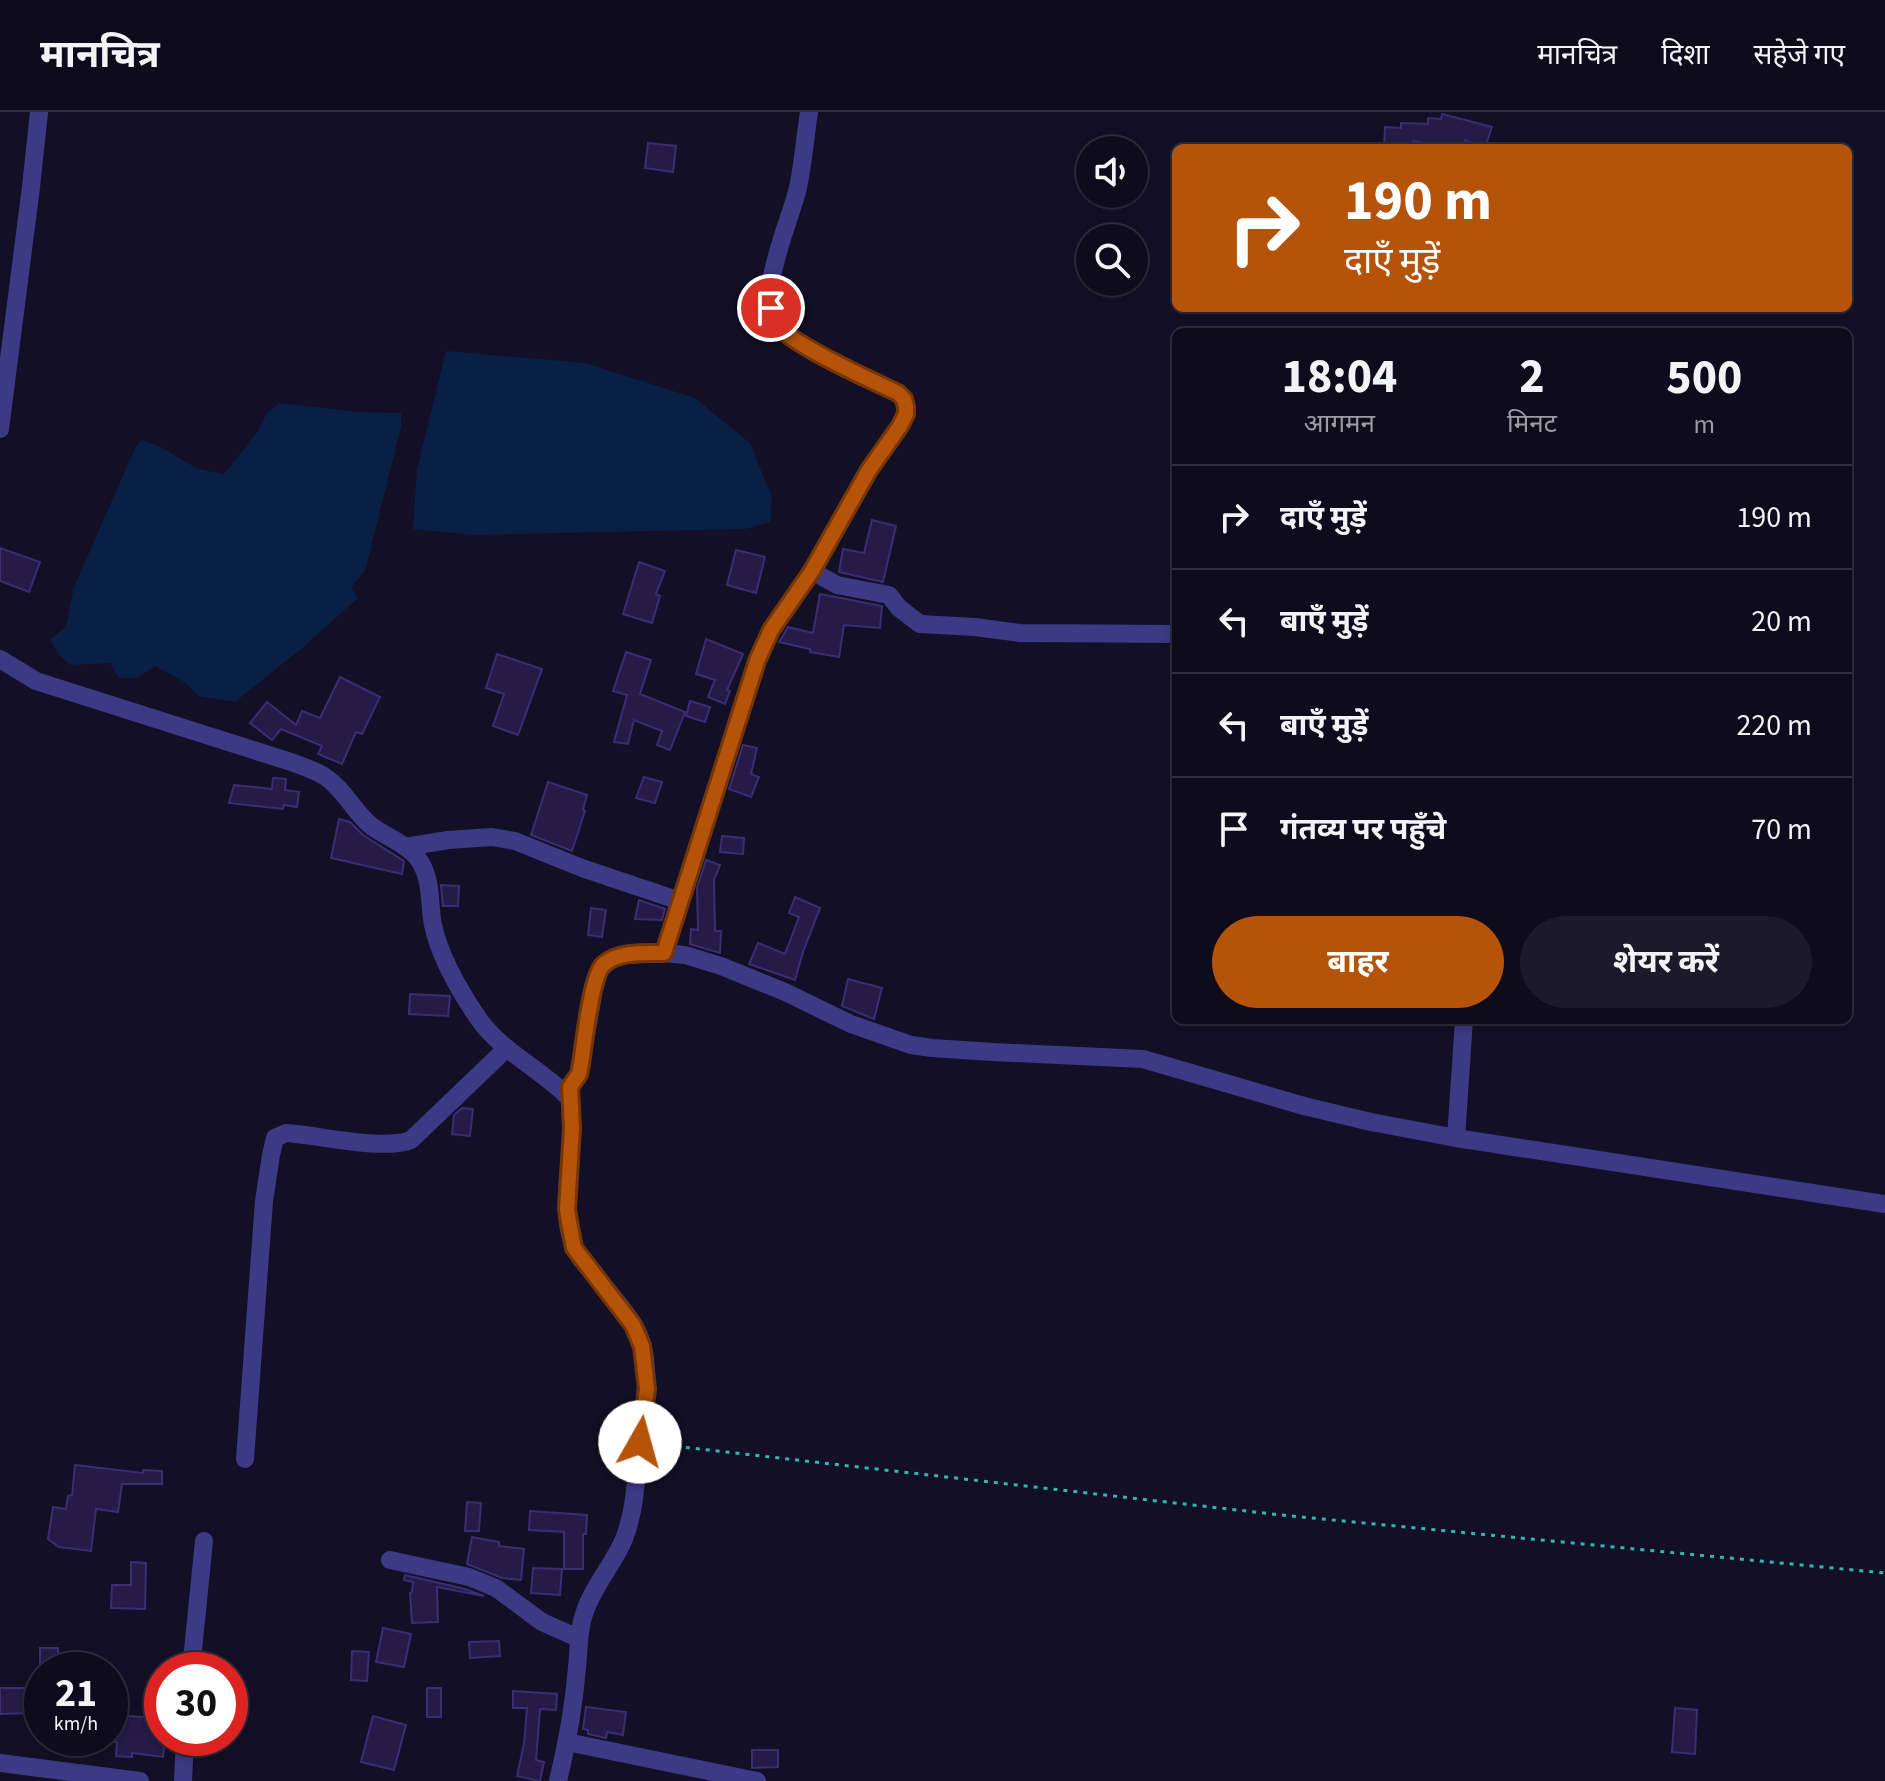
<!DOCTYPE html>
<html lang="hi">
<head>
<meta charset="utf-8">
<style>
	:root { --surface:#0e0b1c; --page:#1c1929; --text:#f1f3f6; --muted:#9b9ba3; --line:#2e2b3b; --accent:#b45309 }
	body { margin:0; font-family:"Source Sans 3","Noto Sans Devanagari",sans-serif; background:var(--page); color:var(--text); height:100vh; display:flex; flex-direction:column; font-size:30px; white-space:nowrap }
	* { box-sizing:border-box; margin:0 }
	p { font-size:26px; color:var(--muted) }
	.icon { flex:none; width:44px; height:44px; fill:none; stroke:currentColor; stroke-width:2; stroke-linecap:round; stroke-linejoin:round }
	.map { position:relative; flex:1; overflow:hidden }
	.panel { position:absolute; left:1172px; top:216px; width:680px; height:696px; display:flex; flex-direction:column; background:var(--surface); border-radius:12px; box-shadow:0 4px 12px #0003,0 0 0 2px var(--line) }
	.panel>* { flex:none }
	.guide { position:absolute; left:1172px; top:32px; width:680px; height:168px; border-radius:12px; box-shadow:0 4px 12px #0003,0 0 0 2px var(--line); background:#b45309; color:#fff; overflow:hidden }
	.buttons { position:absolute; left:1076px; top:24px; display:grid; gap:16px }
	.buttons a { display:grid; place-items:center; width:72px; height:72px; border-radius:50%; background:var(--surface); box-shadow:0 4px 12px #0003,0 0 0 2px var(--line); font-size:40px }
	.speed { position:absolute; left:24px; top:1540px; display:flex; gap:16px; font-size:40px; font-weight:700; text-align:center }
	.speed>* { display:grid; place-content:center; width:104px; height:104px; border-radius:50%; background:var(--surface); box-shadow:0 4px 12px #0003,0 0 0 2px var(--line); line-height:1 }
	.speed small { font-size:20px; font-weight:400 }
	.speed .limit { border:12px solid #d22; background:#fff; color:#111 }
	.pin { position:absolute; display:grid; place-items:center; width:68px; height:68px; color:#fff; margin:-34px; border:4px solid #fff; border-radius:50%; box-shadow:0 2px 8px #0007 }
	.me { position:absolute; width:88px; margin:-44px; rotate:7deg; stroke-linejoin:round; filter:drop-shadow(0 0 6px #0008) }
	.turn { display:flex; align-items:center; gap:28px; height:168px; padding:0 40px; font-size:36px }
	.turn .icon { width:104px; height:104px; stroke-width:2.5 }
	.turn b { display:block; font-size:56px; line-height:68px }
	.eta { display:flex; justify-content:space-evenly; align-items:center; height:136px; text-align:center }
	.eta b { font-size:48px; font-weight:700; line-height:56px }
	.cta { display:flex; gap:16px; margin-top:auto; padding:16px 40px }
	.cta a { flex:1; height:92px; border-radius:48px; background:var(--accent); color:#fff; font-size:32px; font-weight:700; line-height:92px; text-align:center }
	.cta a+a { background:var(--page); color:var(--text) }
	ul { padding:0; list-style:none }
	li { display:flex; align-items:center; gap:24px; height:104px; padding:0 40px; border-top:2px solid var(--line) }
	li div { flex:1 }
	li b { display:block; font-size:30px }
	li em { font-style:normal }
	header { display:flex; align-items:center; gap:48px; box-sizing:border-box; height:112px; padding:0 40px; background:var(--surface); border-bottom:2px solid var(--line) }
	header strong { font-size:38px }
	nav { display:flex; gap:44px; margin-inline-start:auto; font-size:28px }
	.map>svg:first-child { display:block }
	.water { fill:#0a1f44 }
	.building { fill:#241b47; stroke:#3b2d73; stroke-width:2 }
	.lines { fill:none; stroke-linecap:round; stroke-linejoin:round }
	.path { stroke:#2fb8b0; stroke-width:3; stroke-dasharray:4 6; stroke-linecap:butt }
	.minor { stroke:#3d3a85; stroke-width:18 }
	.route-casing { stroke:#753606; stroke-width:20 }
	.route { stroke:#b45309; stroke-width:14 }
</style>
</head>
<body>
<header>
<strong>मानचित्र</strong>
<nav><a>मानचित्र</a><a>दिशा</a><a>सहेजे गए</a></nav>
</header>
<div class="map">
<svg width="1885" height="1669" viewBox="0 0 1885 1669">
	<rect width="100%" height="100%" fill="#130f26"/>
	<g class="water">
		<polygon points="446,239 585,251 695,286 750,331 772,386 770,410 745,417 473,423 413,417 417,357"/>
		<polygon points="279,291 359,300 401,301 401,315 365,459 351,475 358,486 302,536 235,590 198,584 186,571 155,554 137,566 119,566 110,551 70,553 59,543 50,528 66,514 74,475 136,334 142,328 157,333 198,357 224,362 256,322 267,301"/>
	</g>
	<g class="building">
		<polygon points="1442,2 1492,15 1485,35 1465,28 1463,36 1446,36 1413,29 1412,36 1384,36 1385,15 1401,16 1401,11 1428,12 1428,6 1441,7"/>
		<polygon points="648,31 676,34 673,60 645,56"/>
		<polygon points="872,408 896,414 883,470 839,460 843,437 864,441"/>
		<polygon points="0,436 40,450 29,480 0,469"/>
		<polygon points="736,438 765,445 756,481 727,473"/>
		<polygon points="639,450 665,459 656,482 660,484 652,511 623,502"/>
		<polygon points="820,482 882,494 880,516 844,513 839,545 810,540 810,537 779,530 788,515 813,521"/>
		<polygon points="706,527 743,542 727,578 730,579 725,592 708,585 715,568 696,562"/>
		<polygon points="626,540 651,548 640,582 685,600 670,638 657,633 662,619 634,608 628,632 614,630 627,583 613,579"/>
		<polygon points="497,542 542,557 518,623 493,614 504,582 486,576"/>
		<polygon points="340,565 380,585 362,622 356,620 342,652 318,642 322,634 281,617 272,628 250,611 267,590 296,613 302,599 320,606"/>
		<polygon points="690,589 710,595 705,610 686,604"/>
		<polygon points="743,633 757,636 751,662 759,665 751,685 729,677"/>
		<polygon points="644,665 662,670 655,691 636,686"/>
		<polygon points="273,666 286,667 285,678 299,680 297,695 284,693 283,697 229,691 234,673 272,677"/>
		<polygon points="548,670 587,683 583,698 585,699 572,739 531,723"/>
		<polygon points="339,707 350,710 363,723 404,749 402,762 331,746"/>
		<polygon points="722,724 744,726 743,742 720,740"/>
		<polygon points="706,748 720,753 714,768 715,819 721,819 720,841 690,832 691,817 698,818 697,776"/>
		<polygon points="441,773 459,774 458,794 443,794"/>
		<polygon points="795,785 820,796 803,840 795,868 749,852 758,831 785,842 799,805 789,801"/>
		<polygon points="639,788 665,797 662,808 635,807"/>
		<polygon points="591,796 606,798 602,825 588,823"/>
		<polygon points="848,867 882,876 874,907 842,894"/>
		<polygon points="410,882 450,884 448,904 409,902"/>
		<polygon points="462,996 473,997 470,1024 452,1022 454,1003"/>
		<polygon points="75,1353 143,1361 143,1358 162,1359 162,1372 122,1372 118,1400 96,1397 91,1439 59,1435 48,1427 53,1395 66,1397 68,1384 72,1383"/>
		<polygon points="467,1390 481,1391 479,1419 465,1419"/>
		<polygon points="530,1399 587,1403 586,1422 583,1422 583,1457 564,1457 564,1420 529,1418"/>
		<polygon points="472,1425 499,1430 499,1434 524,1437 521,1468 502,1466 467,1452"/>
		<polygon points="131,1450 146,1451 145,1497 111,1496 112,1473 131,1473"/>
		<polygon points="533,1456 562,1457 560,1483 531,1481"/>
		<polygon points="405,1463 465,1477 484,1484 437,1475 438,1510 412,1511 410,1481 412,1480 413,1470 404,1468"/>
		<polygon points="383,1516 411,1522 404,1555 376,1550"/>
		<polygon points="499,1529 500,1544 470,1546 469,1530"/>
		<rect x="40" y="1536" width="18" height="22"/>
		<polygon points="352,1539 369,1540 367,1569 351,1568"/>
		<polygon points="0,1576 31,1576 31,1601 0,1602"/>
		<rect x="427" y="1576" width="14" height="29"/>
		<polygon points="513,1579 557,1582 556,1598 540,1597 536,1648 544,1650 540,1669 517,1664 524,1632 527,1596 513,1596"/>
		<polygon points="145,1594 162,1596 162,1626 165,1626 163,1645 132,1641 132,1645 116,1644 117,1630 110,1630 110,1603 144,1605"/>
		<polygon points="586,1595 626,1600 623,1623 607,1620 606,1626 588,1622 588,1618 583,1617"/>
		<polygon points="1675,1596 1697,1598 1695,1642 1672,1640"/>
		<polygon points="373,1604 406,1613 394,1658 361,1650"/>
		<polygon points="752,1638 778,1638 778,1655 752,1656"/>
	</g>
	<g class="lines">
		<polyline class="path" points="656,1332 1281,1403 1885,1461"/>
		<g class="minor">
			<polyline points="0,317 31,75 39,0"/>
			<polyline points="812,459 837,473 889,483 899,496 920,512 975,515 1020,521 1176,522"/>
			<path d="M0 547 36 569 291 650C302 654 314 658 324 664 343 676 353 698 370 713 387 726 412 733 422 753 432 772 429 793 433 813 440 846 459 878 478 906 500 938 537 955 565 982L570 975C570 990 573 1005 572 1020 570 1060 557 1110 580 1146 597 1167 629 1200 639 1223 653 1258 643 1296 639 1331 636 1364 636 1396 624 1427 613 1453 593 1474 584 1502 578 1520 579 1537 577 1555 574 1594 567 1632 558 1669"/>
			<polyline points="405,735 448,728 492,725 515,729 582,756 680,789"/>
			<path d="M664 841 757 549 771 518 812 459 869 358 900 314 906 302V295L904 287 898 281C871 267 790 234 775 211 757 183 789 110 797 80 803 54 805 26 809 0"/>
			<polyline points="570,975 579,962 594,877 599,859 610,848 626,843 664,841 685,843 721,854 785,880 851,912 911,933 932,936 993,940 1143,947 1304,994 1371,1010 1456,1026 1885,1092"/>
			<polyline points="1456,1026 1464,908"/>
			<path d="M245 1347 264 1089 271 1043 275 1026 286 1021C319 1023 383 1039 411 1028L507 936"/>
			<polyline points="390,1448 469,1465 496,1476 542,1510 578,1526"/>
			<polyline points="191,1558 204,1429"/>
			<polyline points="567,1630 757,1669"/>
			<polyline points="0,1651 140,1669"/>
			<polyline points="183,1669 185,1626"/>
		</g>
	</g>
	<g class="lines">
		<defs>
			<path id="route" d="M640 1330 647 1277 642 1234 633 1213 574 1136 569 1110 567 1097 572 1016 570 975 579 962 581 952C584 933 591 865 603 853 617 839 646 841 664 841L757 549 771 518 812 459 869 358 900 314 906 302V295L904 287 898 281C873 269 784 230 773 208 771 205 771 200 771 196"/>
		</defs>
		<use href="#route" class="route-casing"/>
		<use href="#route" class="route"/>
	</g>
</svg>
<div class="buttons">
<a><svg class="icon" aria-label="sound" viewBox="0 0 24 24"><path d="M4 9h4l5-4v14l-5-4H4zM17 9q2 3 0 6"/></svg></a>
<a><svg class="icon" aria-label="search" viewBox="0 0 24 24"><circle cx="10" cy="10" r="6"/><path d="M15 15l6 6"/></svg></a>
</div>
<div class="speed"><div>21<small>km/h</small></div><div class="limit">30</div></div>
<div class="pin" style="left:771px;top:196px;background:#d93025"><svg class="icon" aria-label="arrive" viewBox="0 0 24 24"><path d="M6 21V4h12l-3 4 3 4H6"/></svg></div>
<svg class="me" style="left:640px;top:1330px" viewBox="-20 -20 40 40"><circle r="19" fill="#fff"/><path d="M0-13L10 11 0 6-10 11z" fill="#b45309"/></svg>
<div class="guide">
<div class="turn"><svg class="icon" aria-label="right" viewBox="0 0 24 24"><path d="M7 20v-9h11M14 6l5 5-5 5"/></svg><div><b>190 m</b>दाएँ मुड़ें</div></div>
</div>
<section class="panel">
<div class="eta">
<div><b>18:04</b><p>आगमन</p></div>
<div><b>2</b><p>मिनट</p></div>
<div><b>500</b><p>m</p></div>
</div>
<ul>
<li><svg class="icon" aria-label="right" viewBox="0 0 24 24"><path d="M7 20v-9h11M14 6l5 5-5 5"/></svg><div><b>दाएँ मुड़ें</b></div><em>190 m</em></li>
<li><svg class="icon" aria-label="left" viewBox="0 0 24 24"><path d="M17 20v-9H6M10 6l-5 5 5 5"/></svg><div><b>बाएँ मुड़ें</b></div><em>20 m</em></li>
<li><svg class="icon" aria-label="left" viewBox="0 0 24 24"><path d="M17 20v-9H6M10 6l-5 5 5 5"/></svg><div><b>बाएँ मुड़ें</b></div><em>220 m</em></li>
<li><svg class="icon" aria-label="arrive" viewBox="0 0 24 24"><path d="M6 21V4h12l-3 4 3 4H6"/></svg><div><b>गंतव्य पर पहुँचे</b></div><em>70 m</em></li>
</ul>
<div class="cta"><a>बाहर</a><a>शेयर करें</a></div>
</section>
</div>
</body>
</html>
